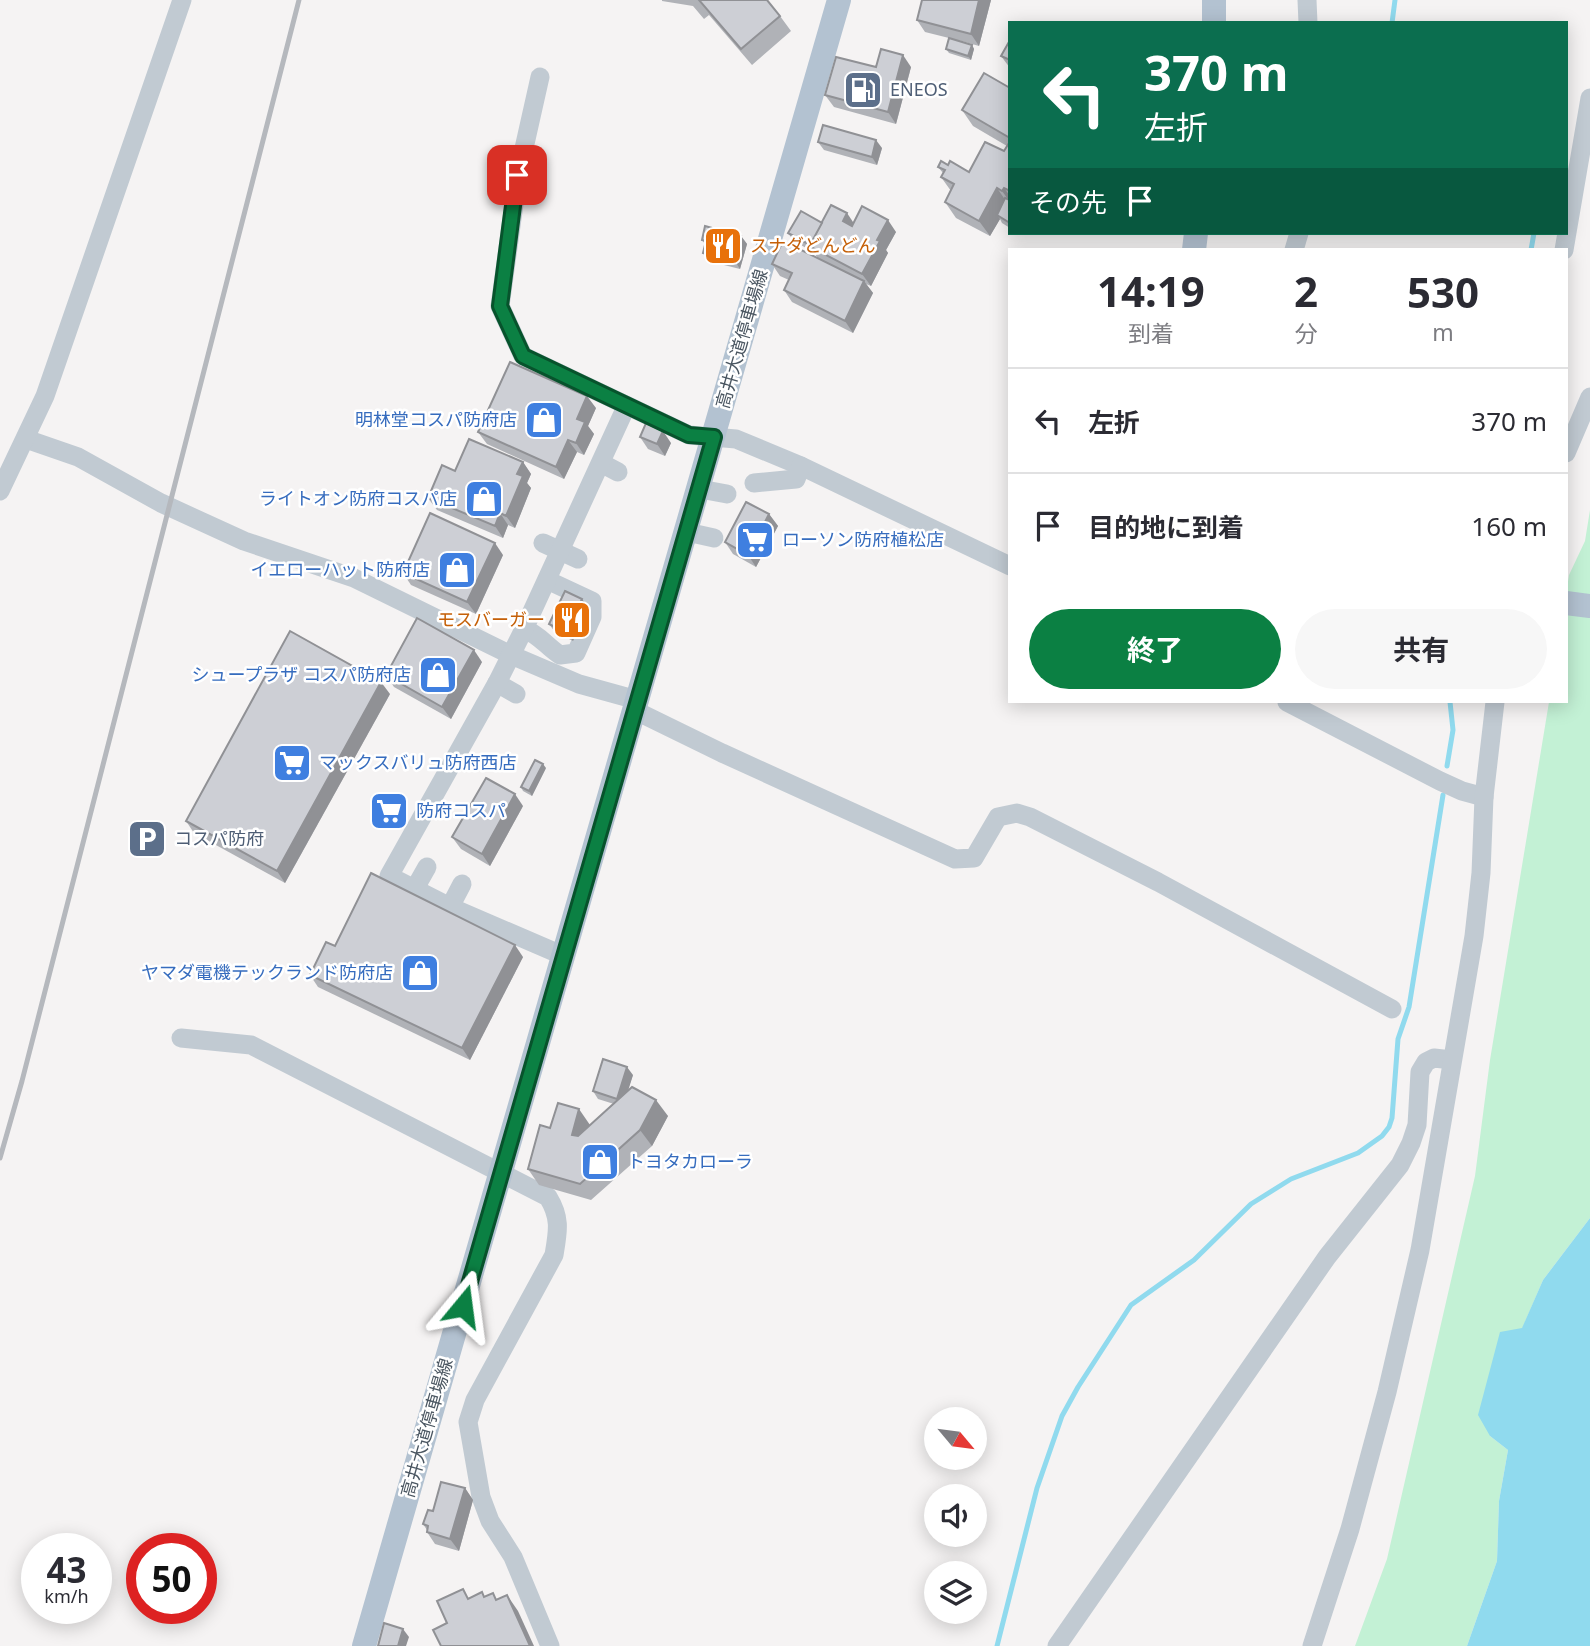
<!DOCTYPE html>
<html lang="ja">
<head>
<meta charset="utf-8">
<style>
	:root { --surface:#fff; --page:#f7f7f7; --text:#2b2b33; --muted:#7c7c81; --line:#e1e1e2; --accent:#0b8043 }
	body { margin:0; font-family:"Noto Sans","Noto Sans JP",sans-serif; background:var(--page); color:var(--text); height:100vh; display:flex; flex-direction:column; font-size:26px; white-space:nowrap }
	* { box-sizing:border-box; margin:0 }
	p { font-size:23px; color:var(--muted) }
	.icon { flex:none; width:38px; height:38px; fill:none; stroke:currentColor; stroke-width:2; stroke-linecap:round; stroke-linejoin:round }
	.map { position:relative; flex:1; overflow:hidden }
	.details { position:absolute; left:1008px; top:248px; width:560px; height:455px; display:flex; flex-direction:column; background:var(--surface); border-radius:0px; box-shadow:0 4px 18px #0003 }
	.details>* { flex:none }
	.guide { position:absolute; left:1008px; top:21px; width:560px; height:214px; border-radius:0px; box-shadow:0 4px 18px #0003; background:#0b6e4f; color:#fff; overflow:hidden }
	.needle { width:46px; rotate:119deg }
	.fabs { position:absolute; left:924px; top:1407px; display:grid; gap:14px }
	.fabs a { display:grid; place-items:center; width:63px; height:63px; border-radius:50%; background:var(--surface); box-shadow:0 4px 18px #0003; font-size:35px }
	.speed { position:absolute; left:21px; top:1533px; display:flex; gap:14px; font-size:35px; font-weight:700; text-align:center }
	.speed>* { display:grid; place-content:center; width:91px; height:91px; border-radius:50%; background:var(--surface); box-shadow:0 4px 18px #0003; line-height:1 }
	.speed small { font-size:18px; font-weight:400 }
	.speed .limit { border:10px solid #d22; background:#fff; color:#111 }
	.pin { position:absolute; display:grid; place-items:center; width:60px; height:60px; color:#fff; margin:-30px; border-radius:14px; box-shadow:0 4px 10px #0006 }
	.me { position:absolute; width:77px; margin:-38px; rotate:16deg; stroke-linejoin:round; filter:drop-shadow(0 0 5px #0008) }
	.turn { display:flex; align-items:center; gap:24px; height:147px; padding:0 21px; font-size:32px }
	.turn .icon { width:91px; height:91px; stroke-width:2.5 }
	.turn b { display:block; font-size:49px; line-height:60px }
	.then { display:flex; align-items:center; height:66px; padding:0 21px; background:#0003; gap:14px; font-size:26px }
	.eta { display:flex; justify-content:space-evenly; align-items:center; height:119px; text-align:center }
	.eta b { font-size:42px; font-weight:700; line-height:49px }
	.button { display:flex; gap:14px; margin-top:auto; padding:14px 21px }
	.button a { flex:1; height:80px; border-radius:42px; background:var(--accent); color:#fff; font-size:28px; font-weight:700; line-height:80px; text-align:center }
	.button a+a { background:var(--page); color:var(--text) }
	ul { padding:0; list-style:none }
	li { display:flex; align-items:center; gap:21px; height:105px; padding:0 21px; border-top:2px solid var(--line) }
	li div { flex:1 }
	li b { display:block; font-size:26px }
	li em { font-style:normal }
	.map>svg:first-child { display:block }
	.green { fill:#c3f1d5 }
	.water { fill:#90daee }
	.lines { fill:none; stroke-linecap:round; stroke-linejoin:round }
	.stream { stroke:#90daee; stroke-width:5 }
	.minor { stroke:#c1cad2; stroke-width:19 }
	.major { stroke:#b3c2d1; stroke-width:24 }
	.rail { stroke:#b5b8bd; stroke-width:5 }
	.wall { fill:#b0b2b7 }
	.shaded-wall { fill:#909195 }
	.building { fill:#cdcfd5; stroke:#909195; stroke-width:2 }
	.route-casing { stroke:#07532c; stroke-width:18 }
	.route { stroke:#0b8043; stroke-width:12 }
	.labels { text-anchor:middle; stroke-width:5; stroke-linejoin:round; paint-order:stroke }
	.service-label { font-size:18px; fill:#4e5e75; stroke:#fff; text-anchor:start }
	.food-label { font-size:18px; fill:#c56008; stroke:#fff; text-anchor:start }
	.street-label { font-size:18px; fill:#4a5661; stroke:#fff }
	.shop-label { font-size:18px; fill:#366cbe; stroke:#fff; text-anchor:end }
</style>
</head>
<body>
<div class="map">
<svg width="1590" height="1646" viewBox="0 0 1590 1646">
	<rect width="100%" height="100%" fill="#f5f3f3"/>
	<polygon class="green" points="1590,510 1590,1218 1543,1280 1522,1329 1490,1436 1508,1450 1499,1501 1497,1561 1467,1646 1355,1646 1387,1559 1475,1176 1490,1060 1549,702 1566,702 1566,595 1569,575 1585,541"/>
	<polygon class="water" points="1590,1218 1590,1646 1467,1646 1497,1561 1499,1501 1508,1450 1490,1436 1478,1415 1500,1332 1522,1328 1543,1280"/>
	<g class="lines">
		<g class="stream">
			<polyline points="1392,23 1395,0"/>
			<polyline points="1531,250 1534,233"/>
			<polyline points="1447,766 1453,730 1450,702"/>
			<polyline points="997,1646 1037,1488 1062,1416 1078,1387 1131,1305 1194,1260 1251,1204 1291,1179 1358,1153 1382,1136 1389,1127 1392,1118 1398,1039 1409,1007 1443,795"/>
		</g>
		<g class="minor">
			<polyline points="1307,0 1308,23"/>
			<polyline points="540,77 518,175 500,306 523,356 689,435 736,439 801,466 1010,566"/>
			<polyline points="1294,250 1299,233"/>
			<polyline points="1564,250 1590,98"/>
			<polyline points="26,439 78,457 161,503 244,541 354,578 511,655 579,684 637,700"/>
			<polyline points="1566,453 1590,397"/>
			<polyline points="601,463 618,472"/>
			<polyline points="754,483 796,479 801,466"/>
			<polyline points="700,489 727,494"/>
			<polyline points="0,491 45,396 182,0"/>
			<polyline points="687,532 714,538"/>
			<polyline points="543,543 578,559"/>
			<path d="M524 629C540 635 546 646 560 655L576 653 592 617V601L547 580"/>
			<polyline points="497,683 516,694"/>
			<polyline points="1287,702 1440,781 1462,791 1484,797"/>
			<polyline points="634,710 722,753 955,859 974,858 998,817 1017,813 1030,817 1158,882 1392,1009"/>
			<polyline points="414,890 427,867"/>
			<polyline points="450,907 462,884"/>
			<polyline points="564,956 450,907 389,876 497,683 524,629 626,407"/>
			<path d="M181 1038 251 1045 548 1197C561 1218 558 1231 554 1255L475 1400 468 1422 481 1497 490 1521 513 1557 550 1646"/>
			<polyline points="1057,1646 1327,1257 1400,1165 1411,1143 1417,1125 1420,1072 1426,1062 1434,1058 1452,1060"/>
			<polyline points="1312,1646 1350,1529 1387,1392 1420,1250 1474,936 1481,873 1484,797 1495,702"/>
		</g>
		<g class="major">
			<polyline points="1214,23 1214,0"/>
			<polyline points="1194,250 1196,233"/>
			<polyline points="1566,603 1590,606"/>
			<polyline points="364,1646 839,0"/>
		</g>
		<polyline class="rail" points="0,1158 22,1081 299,0"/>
	</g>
	<g class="wall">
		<polygon points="662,0 767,0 780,16 791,31 752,65 709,15 704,19 693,6 662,1"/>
		<polygon points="991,0 979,46 958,40 972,45 974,49 971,60 949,53 946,49 949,38 925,32 917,20"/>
		<polygon points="1010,40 1010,68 1001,56"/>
		<polygon points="876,67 911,67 896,124 834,107 825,95"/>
		<polygon points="1010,88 1010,228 1002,223 1000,219 990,236 956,218 945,202 951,191 941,177 943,173 938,167 948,165 969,172 1004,151 1007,146 973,126 962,110"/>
		<polygon points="818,142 882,148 877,165 824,150"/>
		<polygon points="822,223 854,223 896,232 886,250 888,253 871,286 866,284 873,293 853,333 792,302 784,290 789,280 780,276 772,264 818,258 813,252 794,241 788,233"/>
		<polygon points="741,236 747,244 740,269 708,261 703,253 705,244 702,240"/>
		<polygon points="596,408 588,426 594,434 584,455 577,452 564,479 487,444 478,432"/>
		<polygon points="640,437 671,443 665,456 648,449"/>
		<polygon points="523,462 531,474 527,483 531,488 515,528 508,525 503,538 437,510 428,498 455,471"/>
		<polygon points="769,514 778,526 756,567 733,554 725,542"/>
		<polygon points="503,555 476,614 411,585 403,573"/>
		<polygon points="588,607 573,641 555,632 549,624"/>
		<polygon points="482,662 451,719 394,687 386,675"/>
		<polygon points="390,694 285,883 194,833 186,821"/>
		<polygon points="546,768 532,796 523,791 521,787"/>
		<polygon points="523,806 490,866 461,849 452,837"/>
		<polygon points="335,946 523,957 470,1060 318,987 310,975"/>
		<polygon points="633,1075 627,1092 668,1116 652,1146 591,1200 539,1185 528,1169 550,1128 590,1125 614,1104 598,1099 593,1091"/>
		<polygon points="465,1488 473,1500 459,1551 435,1544 427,1532 427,1530 423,1524 433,1511"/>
	</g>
	<g class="shaded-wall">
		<polygon points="979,0 991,0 979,46 971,34"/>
		<polygon points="972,45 974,49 971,60 968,56"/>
		<polygon points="903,55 911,67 896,124 888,112"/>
		<polygon points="876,140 882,148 877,165 872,157"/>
		<polygon points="997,188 1008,204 997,215 1000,219 990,236 979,221"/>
		<polygon points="1004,188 1010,196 1010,202 1002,191"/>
		<polygon points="847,213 855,225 851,233 843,221"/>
		<polygon points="888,220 896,232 886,250 888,253 871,286 862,274 877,240"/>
		<polygon points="741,236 747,244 740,269 735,261"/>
		<polygon points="864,281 873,293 853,333 845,321"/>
		<polygon points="587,396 596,408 588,426 594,434 584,455 576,443 577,419"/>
		<polygon points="663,431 671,443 665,456 657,444"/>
		<polygon points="568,440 577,452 564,479 556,467"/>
		<polygon points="523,462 531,474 527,483 531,488 515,528 506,516 517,474"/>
		<polygon points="500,513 508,525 503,538 495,526"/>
		<polygon points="769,514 778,526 756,567 748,555"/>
		<polygon points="495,543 503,555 476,614 467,602"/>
		<polygon points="582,599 588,607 573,641 567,633"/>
		<polygon points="474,650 482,662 451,719 442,707"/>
		<polygon points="381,682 390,694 285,883 277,871"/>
		<polygon points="543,764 546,768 532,796 529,791"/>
		<polygon points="515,794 523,806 490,866 482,854"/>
		<polygon points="515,945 523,957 470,1060 462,1048"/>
		<polygon points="627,1067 633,1075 623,1107 617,1099"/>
		<polygon points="656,1100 668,1116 652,1146 640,1130"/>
		<polygon points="579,1109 590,1125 583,1150 572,1135"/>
		<polygon points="465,1488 473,1500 459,1551 450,1539"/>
		<polygon points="507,1595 518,1611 534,1646 530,1646"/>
		<polygon points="403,1629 409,1637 406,1646 398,1646"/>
	</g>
	<g class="building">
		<polygon points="699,0 767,0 780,16 741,49"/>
		<polygon points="922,0 979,0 971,34 917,20"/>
		<polygon points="949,38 972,45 968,56 946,49"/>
		<polygon points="1010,40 1010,60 1001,56"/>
		<polygon points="881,49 903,55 888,112 825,95 836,57 876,67"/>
		<polygon points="984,73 1010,88 1010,138 962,110"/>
		<polygon points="823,125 876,140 872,157 818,142"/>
		<polygon points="985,142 1004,151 1009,143 1010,143 1010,191 1004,188 1002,191 997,188 979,221 945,202 954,184 941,177 945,170 938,167 941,161 948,165 950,161 969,172"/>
		<polygon points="1005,198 1010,200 1010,223 997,215"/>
		<polygon points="831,205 847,213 843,221 852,226 862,206 888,220 877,240 880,241 862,274 809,246"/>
		<polygon points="801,211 822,223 810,245 788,233"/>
		<polygon points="705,226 741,236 735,261 703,253 706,241 702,240"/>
		<polygon points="783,241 864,281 845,321 784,290 792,273 772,264"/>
		<polygon points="510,362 587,396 577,419 585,422 576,443 568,440 556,467 478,432"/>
		<polygon points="646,423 663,431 657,444 640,437"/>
		<polygon points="469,439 523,462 517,474 523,476 506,516 500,513 495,526 428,498 442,465 455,471"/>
		<polygon points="746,502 769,514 748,555 725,542"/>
		<polygon points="430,513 495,543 467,602 403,573"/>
		<polygon points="565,591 582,599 567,633 549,624"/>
		<polygon points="417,618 474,650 442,707 386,675"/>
		<polygon points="290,631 381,682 277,871 186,821"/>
		<polygon points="535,760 543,764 529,791 521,787"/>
		<polygon points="486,778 515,794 482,854 452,837"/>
		<polygon points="371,873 515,945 462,1048 310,975 326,942 335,946"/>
		<polygon points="603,1059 627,1067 617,1099 593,1091"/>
		<polygon points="632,1087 656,1100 640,1130 580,1184 528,1169 540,1125 550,1128 558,1103 579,1109 572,1135 578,1136"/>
		<polygon points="441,1482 465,1488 450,1539 427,1532 428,1526 423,1524 428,1510 433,1511"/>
		<polygon points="463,1589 468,1599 482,1592 484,1597 493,1593 496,1600 507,1595 530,1646 441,1646 433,1630 447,1623 437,1601"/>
		<polygon points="384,1623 403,1629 398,1646 378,1646"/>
	</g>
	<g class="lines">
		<defs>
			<polyline id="route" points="463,1306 714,437 689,435 523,356 500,306 517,175"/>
		</defs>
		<use href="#route" class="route-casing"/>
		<use href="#route" class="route"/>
	</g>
	<defs>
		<symbol id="fuel-square" viewBox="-11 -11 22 22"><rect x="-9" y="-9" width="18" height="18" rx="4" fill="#5c6f8a" stroke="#fff"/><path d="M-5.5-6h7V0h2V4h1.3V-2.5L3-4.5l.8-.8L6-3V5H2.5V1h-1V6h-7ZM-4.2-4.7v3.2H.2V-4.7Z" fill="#fff"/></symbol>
		<symbol id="restaurant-square" viewBox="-11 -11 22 22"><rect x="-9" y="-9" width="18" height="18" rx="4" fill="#e8710a" stroke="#fff"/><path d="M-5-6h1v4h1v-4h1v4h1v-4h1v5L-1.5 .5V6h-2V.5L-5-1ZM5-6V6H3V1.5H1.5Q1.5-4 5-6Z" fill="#fff"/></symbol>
		<symbol id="shop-square" viewBox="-11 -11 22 22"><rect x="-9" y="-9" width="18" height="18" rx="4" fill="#3f7fe0" stroke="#fff"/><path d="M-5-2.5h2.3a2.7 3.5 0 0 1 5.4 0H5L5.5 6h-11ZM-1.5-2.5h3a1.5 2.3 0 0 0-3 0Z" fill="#fff"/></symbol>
		<symbol id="supermarket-square" viewBox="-11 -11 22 22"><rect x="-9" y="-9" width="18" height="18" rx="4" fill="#3f7fe0" stroke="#fff"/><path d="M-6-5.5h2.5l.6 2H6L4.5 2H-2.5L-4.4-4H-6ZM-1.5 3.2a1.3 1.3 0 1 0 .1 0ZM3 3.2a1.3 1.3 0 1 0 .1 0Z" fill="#fff"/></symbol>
		<symbol id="parking-square" viewBox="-11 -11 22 22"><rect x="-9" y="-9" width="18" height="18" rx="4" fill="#5c6f8a" stroke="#fff"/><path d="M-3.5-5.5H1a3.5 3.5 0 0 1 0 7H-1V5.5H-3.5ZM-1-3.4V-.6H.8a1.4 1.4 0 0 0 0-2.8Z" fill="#fff"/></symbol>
	</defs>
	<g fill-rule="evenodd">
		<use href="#fuel-square" x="841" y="68" width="44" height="44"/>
		<use href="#restaurant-square" x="701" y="224" width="44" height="44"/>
		<use href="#shop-square" x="522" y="398" width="44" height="44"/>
		<use href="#shop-square" x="462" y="477" width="44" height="44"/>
		<use href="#supermarket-square" x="733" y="518" width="44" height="44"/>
		<use href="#shop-square" x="435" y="548" width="44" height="44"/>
		<use href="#restaurant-square" x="550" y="598" width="44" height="44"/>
		<use href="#shop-square" x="416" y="653" width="44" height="44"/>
		<use href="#supermarket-square" x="270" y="741" width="44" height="44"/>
		<use href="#supermarket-square" x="367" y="789" width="44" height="44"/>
		<use href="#parking-square" x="125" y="817" width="44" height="44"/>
		<use href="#shop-square" x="398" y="951" width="44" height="44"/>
		<use href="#shop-square" x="578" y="1140" width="44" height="44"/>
	</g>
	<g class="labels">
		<g class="service-label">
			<text x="890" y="96">ENEOS</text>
			<text x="174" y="845">コスパ防府</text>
		</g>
		<g class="food-label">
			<text x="750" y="252">スナダどんどん</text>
			<text x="545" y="626" text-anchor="end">モスバーガー</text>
		</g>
		<g class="street-label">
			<text transform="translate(742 339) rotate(-74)" y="6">高井大道停車場線</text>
			<text transform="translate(427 1428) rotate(-74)" y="6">高井大道停車場線</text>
		</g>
		<g class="shop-label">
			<text x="517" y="426">明林堂コスパ防府店</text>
			<text x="457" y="505">ライトオン防府コスパ店</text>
			<text x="782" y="546" text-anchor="start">ローソン防府植松店</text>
			<text x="430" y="576">イエローハット防府店</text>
			<text x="411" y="681">シュープラザ コスパ防府店</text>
			<text x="319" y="769" text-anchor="start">マックスバリュ防府西店</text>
			<text x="416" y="817" text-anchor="start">防府コスパ</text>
			<text x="393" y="979">ヤマダ電機テックランド防府店</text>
			<text x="627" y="1168" text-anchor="start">トヨタカローラ</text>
		</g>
	</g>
</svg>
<div class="fabs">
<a><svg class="needle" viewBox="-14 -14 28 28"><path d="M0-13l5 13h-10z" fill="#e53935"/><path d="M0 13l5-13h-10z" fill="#7c7c81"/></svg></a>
<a><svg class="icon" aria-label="sound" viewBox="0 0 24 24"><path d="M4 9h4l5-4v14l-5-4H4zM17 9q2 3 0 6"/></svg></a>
<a><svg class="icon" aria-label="layers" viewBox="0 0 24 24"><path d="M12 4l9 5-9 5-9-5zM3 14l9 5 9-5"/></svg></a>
</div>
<div class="speed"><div>43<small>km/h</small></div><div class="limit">50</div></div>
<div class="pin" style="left:517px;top:175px;background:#d93025"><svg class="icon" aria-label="arrive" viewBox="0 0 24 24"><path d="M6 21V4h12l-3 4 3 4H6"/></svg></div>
<svg class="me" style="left:463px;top:1306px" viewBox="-20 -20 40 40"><path d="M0-17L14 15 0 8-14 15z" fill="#0b8043" stroke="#fff" stroke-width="4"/></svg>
<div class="guide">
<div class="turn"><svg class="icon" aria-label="left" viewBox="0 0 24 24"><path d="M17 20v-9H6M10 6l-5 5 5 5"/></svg><div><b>370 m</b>左折</div></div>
<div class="then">その先<svg class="icon" aria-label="arrive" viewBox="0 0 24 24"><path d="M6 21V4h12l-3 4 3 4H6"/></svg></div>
</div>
<section class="details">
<div class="eta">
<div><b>14:19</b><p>到着</p></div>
<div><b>2</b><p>分</p></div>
<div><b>530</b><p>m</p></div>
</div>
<ul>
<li><svg class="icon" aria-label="left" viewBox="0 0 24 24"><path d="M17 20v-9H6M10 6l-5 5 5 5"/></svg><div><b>左折</b></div><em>370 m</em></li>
<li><svg class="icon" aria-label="arrive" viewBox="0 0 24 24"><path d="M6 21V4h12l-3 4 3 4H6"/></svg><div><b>目的地に到着</b></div><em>160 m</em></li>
</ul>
<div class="button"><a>終了</a><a>共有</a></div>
</section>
</div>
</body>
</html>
